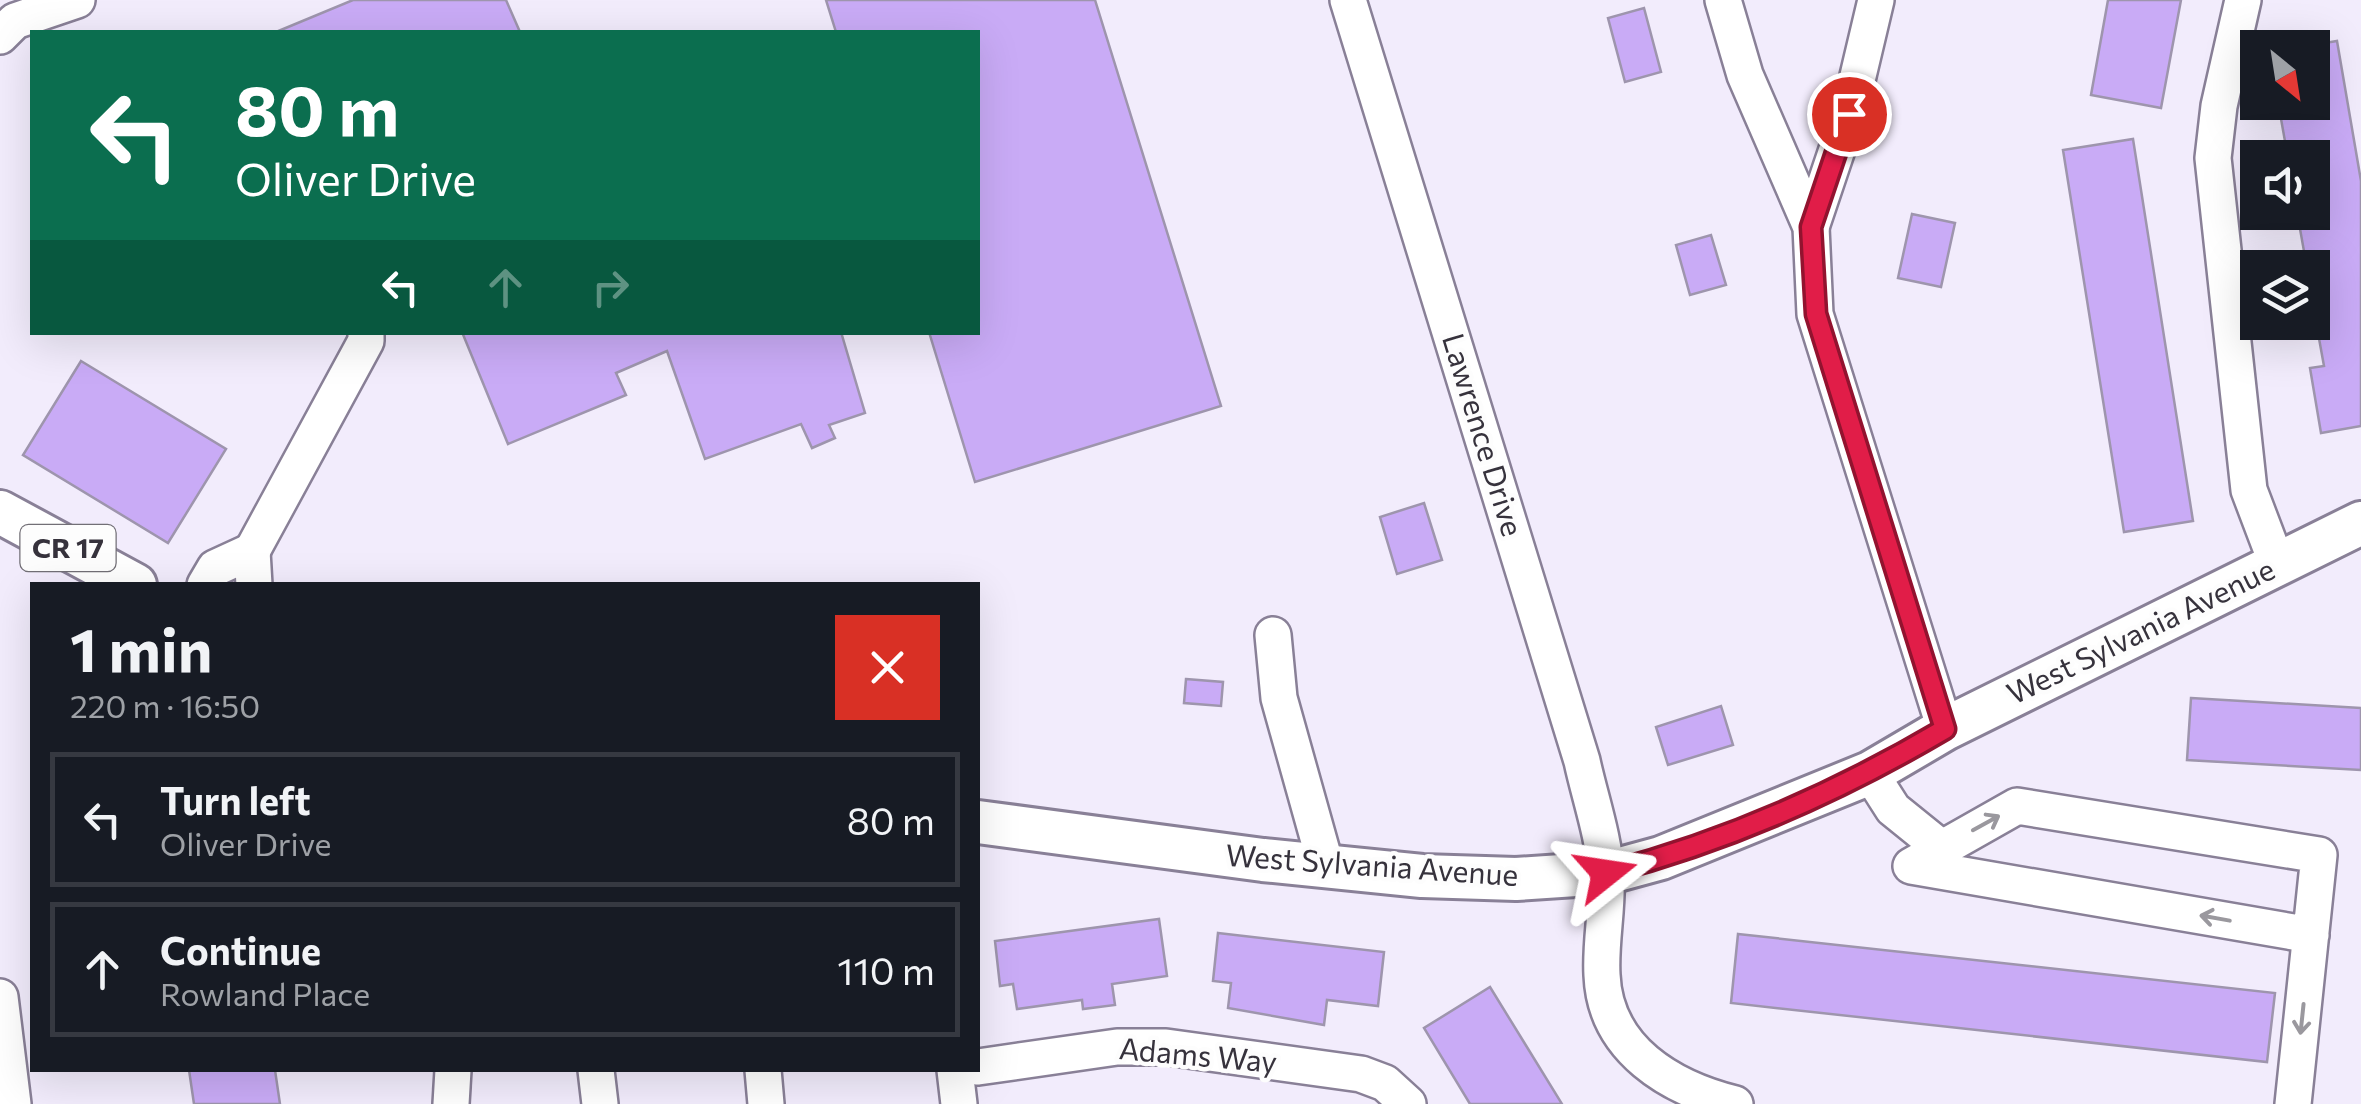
<!DOCTYPE html>
<html lang="en">
<head>
<meta charset="utf-8">
<style>
	:root { --surface:#171b24; --page:#242831; --text:#f1f3f6; --muted:#9ea1a6; --line:#363941 }
	body { margin:0; font-family:Commissioner,sans-serif; background:var(--page); color:var(--text); height:100vh; display:flex; flex-direction:column; font-size:38px; white-space:nowrap }
	* { box-sizing:border-box; margin:0 }
	p { font-size:32px; color:var(--muted) }
	.icon { flex:none; width:55px; height:55px; fill:none; stroke:currentColor; stroke-width:2; stroke-linecap:round; stroke-linejoin:round }
	.map { position:relative; flex:1; overflow:hidden }
	.side { position:absolute; left:30px; top:582px; width:950px; height:490px; display:flex; flex-direction:column; background:var(--surface); border-radius:0px; box-shadow:0 10px 40px #0002 }
	.side>* { flex:none }
	.guide { position:absolute; left:30px; top:30px; width:950px; height:305px; border-radius:0px; box-shadow:0 10px 40px #0002; background:#0b6e4f; color:#fff; overflow:hidden }
	.needle { width:65px; rotate:150deg }
	.buttons { position:absolute; left:2240px; top:30px; display:grid; gap:20px }
	.buttons a { display:grid; place-items:center; width:90px; height:90px; border-radius:0px; background:var(--surface); box-shadow:0 10px 40px #0002; font-size:50px }
	.pin { position:absolute; display:grid; place-items:center; width:85px; height:85px; color:#fff; margin:-42px; border:5px solid #fff; border-radius:50%; box-shadow:0 2px 10px #0007 }
	.me { position:absolute; width:110px; margin:-55px; rotate:75deg; stroke-linejoin:round; filter:drop-shadow(0 0 8px #0008) }
	.turn { display:flex; align-items:center; gap:35px; height:210px; padding:0 40px; font-size:45px }
	.turn .icon { width:130px; height:130px; stroke-width:2.5 }
	.turn b { display:block; font-size:70px; line-height:85px }
	.lanes { display:flex; align-items:center; height:95px; padding:0 40px; background:#0003; justify-content:center; gap:50px; direction:ltr }
	.lanes .off { opacity:.35 }
	.round { display:grid; place-items:center; flex:none; width:105px; height:105px; border-radius:0px; background:var(--page) }
	.summary { display:flex; align-items:center; justify-content:space-between; height:170px; padding:0 40px }
	h1 { font-size:60px; font-weight:700; line-height:75px }
	ul { padding:0; list-style:none }
	li { display:flex; align-items:center; gap:30px; height:135px; margin:0 20px 15px; padding:0 20px; border:5px solid var(--line); border-radius:0px }
	li div { flex:1 }
	li b { display:block; font-size:38px }
	li em { font-style:normal }
	.map>svg:first-child { display:block }
	.building { fill:#c9abf6; stroke:#9e95ad; stroke-width:2.5 }
	.lines { fill:none; stroke-linecap:round; stroke-linejoin:round }
	.minor-casing { stroke:#898097; stroke-width:40 }
	.major-casing { stroke:#898097; stroke-width:48 }
	.minor { stroke:#fff; stroke-width:35 }
	.major { stroke:#fff; stroke-width:42 }
	.oneway { stroke:#9a989e }
	.route-casing { stroke:#92132f; stroke-width:25 }
	.route { stroke:#e11d48; stroke-width:18 }
	.labels { text-anchor:middle; stroke-width:9; stroke-linejoin:round; paint-order:stroke }
	.shield { fill:#fdfdfd; stroke:#726f76; stroke-width:2.5 }
	.shield-label { font-size:28px; font-weight:bold; fill:#36323c }
	.street-label { font-size:30px; fill:#36323c; stroke:#fdfdfd }
</style>
</head>
<body>
<div class="map">
<svg width="2361" height="1104" viewBox="0 0 2361 1104">
	<rect width="100%" height="100%" fill="#f2ecfc"/>
	<g class="building">
		<polygon points="353,0 506,0 520,32 276,32"/>
		<polygon points="826,0 1095,0 1221,406 975,482 929,332 978,332 978,32 836,32"/>
		<polygon points="2108,0 2181,0 2161,108 2091,95"/>
		<polygon points="1644,8 1661,72 1625,82 1608,18"/>
		<polygon points="2337,41 2361,181 2361,426 2321,433 2310,368 2324,366 2312,300 2312,268 2307,268 2297,212 2312,212 2312,158 2288,158 2278,102 2312,102 2312,45"/>
		<polygon points="2133,139 2193,521 2124,532 2063,150"/>
		<polygon points="1912,214 1955,223 1941,287 1898,278"/>
		<polygon points="1711,235 1726,285 1690,295 1676,245"/>
		<polygon points="462,332 841,332 865,413 829,425 835,438 812,448 801,424 705,459 667,351 616,373 626,395 508,444"/>
		<polygon points="81,361 226,449 168,543 23,455"/>
		<polygon points="1424,503 1442,560 1397,574 1380,517"/>
		<polygon points="1186,679 1223,682 1221,706 1184,703"/>
		<polygon points="2191,698 2361,708 2361,770 2187,760"/>
		<polygon points="1721,706 1733,745 1668,765 1656,727"/>
		<polygon points="1159,919 1167,976 1112,984 1115,1005 1083,1009 1082,1000 1017,1009 1013,984 1000,986 995,941"/>
		<polygon points="1218,933 1384,952 1378,1006 1327,1000 1324,1025 1228,1008 1231,983 1213,981"/>
		<polygon points="1738,934 2275,993 2267,1062 1731,1003"/>
		<polygon points="1490,987 1562,1104 1470,1104 1424,1028"/>
		<polygon points="189,1070 275,1070 280,1104 194,1104"/>
	</g>
	<g class="lines">
		<defs>
			<g id="minor">
				<path d="M1348 0 1582 761C1590 798 1604 837 1606 875 1608 908 1600 942 1602 975 1605 1050 1671 1088 1735 1104"/>
				<polyline points="1723,0 1745,75 1811,227 1815,314 1945,729"/>
				<polyline points="2243,0 2219,106 2213,158 2249,490 2277,564"/>
				<polyline points="0,36 15,21 77,0"/>
				<polyline points="1811,227 1849,114 1876,0"/>
				<polyline points="252,551 366,341 366,332"/>
				<polyline points="205,585 215,568 252,551 254,585"/>
				<polyline points="1273,635 1279,698 1326,866"/>
				<polyline points="1870,773 1893,809 1940,847"/>
				<polyline points="0,997 13,1104"/>
				<polyline points="978,1067 1117,1047 1166,1047 1361,1074 1385,1083 1408,1104"/>
				<polyline points="596,1070 600,1104"/>
				<polyline points="763,1070 766,1104"/>
				<polyline points="955,1070 959,1104"/>
				<polyline points="451,1104 453,1070"/>
				<polyline points="2293,1104 2319,855 2017,806 1911,866 2311,935"/>
			</g>
			<g id="major">
				<polyline points="0,512 135,585"/>
				<polyline points="978,822 1263,860 1422,876 1516,879 1606,873 1661,858 1870,773 1945,729 2361,523"/>
			</g>
		</defs>
		<use href="#minor" class="minor-casing"/>
		<use href="#major" class="major-casing"/>
		<use href="#minor" class="minor"/>
		<use href="#major" class="major"/>
	</g>
	<defs><path id="oneway-shaft" d="M-6 0H5M1.5-3L5.5 0L1.5 3" fill="none" stroke-width="1.6" stroke-linecap="round" stroke-linejoin="round" transform="scale(2.5)"/></defs>
	<g class="oneway">
		<use href="#oneway-shaft" transform="translate(1986 823) rotate(-29)"/>
		<use href="#oneway-shaft" transform="translate(2215 918) rotate(-170)"/>
		<use href="#oneway-shaft" transform="translate(2302 1019) rotate(96)"/>
	</g>
	<g class="lines">
		<defs>
			<path id="route" d="M1606 873C1725 842 1840 791 1945 729L1816 314 1811 227 1849 114"/>
		</defs>
		<use href="#route" class="route-casing"/>
		<use href="#route" class="route"/>
	</g>
	<g class="labels">
		<rect class="shield" x="20.5" y="525" width="95" height="46" rx="8"/>
		<g class="shield-label">
			<text x="68" y="558">CR 17</text>
		</g>
		<g class="street-label">
			<text transform="translate(1482 435) rotate(73)" y="10">Lawrence Drive</text>
			<text transform="translate(2141 632) rotate(-26)" y="10">West Sylvania Avenue</text>
			<text transform="translate(1372 866) rotate(4)" y="10">West Sylvania Avenue</text>
			<text transform="translate(1198 1056) rotate(5)" y="10">Adams Way</text>
		</g>
	</g>
</svg>
<div class="buttons">
<a><svg class="needle" viewBox="-14 -14 28 28"><path d="M0-13l5 13h-10z" fill="#e53935"/><path d="M0 13l5-13h-10z" fill="#9ea1a6"/></svg></a>
<a><svg class="icon" aria-label="sound" viewBox="0 0 24 24"><path d="M4 9h4l5-4v14l-5-4H4zM17 9q2 3 0 6"/></svg></a>
<a><svg class="icon" aria-label="layers" viewBox="0 0 24 24"><path d="M12 4l9 5-9 5-9-5zM3 14l9 5 9-5"/></svg></a>
</div>
<div class="pin" style="left:1849px;top:114px;background:#d93025"><svg class="icon" aria-label="arrive" viewBox="0 0 24 24"><path d="M6 21V4h12l-3 4 3 4H6"/></svg></div>
<svg class="me" style="left:1606px;top:873px" viewBox="-20 -20 40 40"><path d="M0-17L14 15 0 8-14 15z" fill="#e11d48" stroke="#fff" stroke-width="4"/></svg>
<div class="guide">
<div class="turn"><svg class="icon" aria-label="left" viewBox="0 0 24 24"><path d="M17 20v-9H6M10 6l-5 5 5 5"/></svg><div><b>80 m</b>Oliver Drive</div></div>
<div class="lanes"><svg class="icon" aria-label="left" viewBox="0 0 24 24"><path d="M17 20v-9H6M10 6l-5 5 5 5"/></svg><svg class="icon off" aria-label="ahead" viewBox="0 0 24 24"><path d="M12 20V5M6 11l6-6 6 6"/></svg><svg class="icon off" aria-label="right" viewBox="0 0 24 24"><path d="M7 20v-9h11M14 6l5 5-5 5"/></svg></div>
</div>
<section class="side">
<div class="summary"><div><h1>1 min</h1><p>220 m · 16:50</p></div><a class="round" style="background:#d93025;color:#fff"><svg class="icon" aria-label="close" viewBox="0 0 24 24"><path d="M6 6l12 12M18 6L6 18"/></svg></a></div>
<ul>
<li><svg class="icon" aria-label="left" viewBox="0 0 24 24"><path d="M17 20v-9H6M10 6l-5 5 5 5"/></svg><div><b>Turn left</b><p>Oliver Drive</p></div><em>80 m</em></li>
<li><svg class="icon" aria-label="ahead" viewBox="0 0 24 24"><path d="M12 20V5M6 11l6-6 6 6"/></svg><div><b>Continue</b><p>Rowland Place</p></div><em>110 m</em></li>
</ul>
</section>
</div>
</body>
</html>
